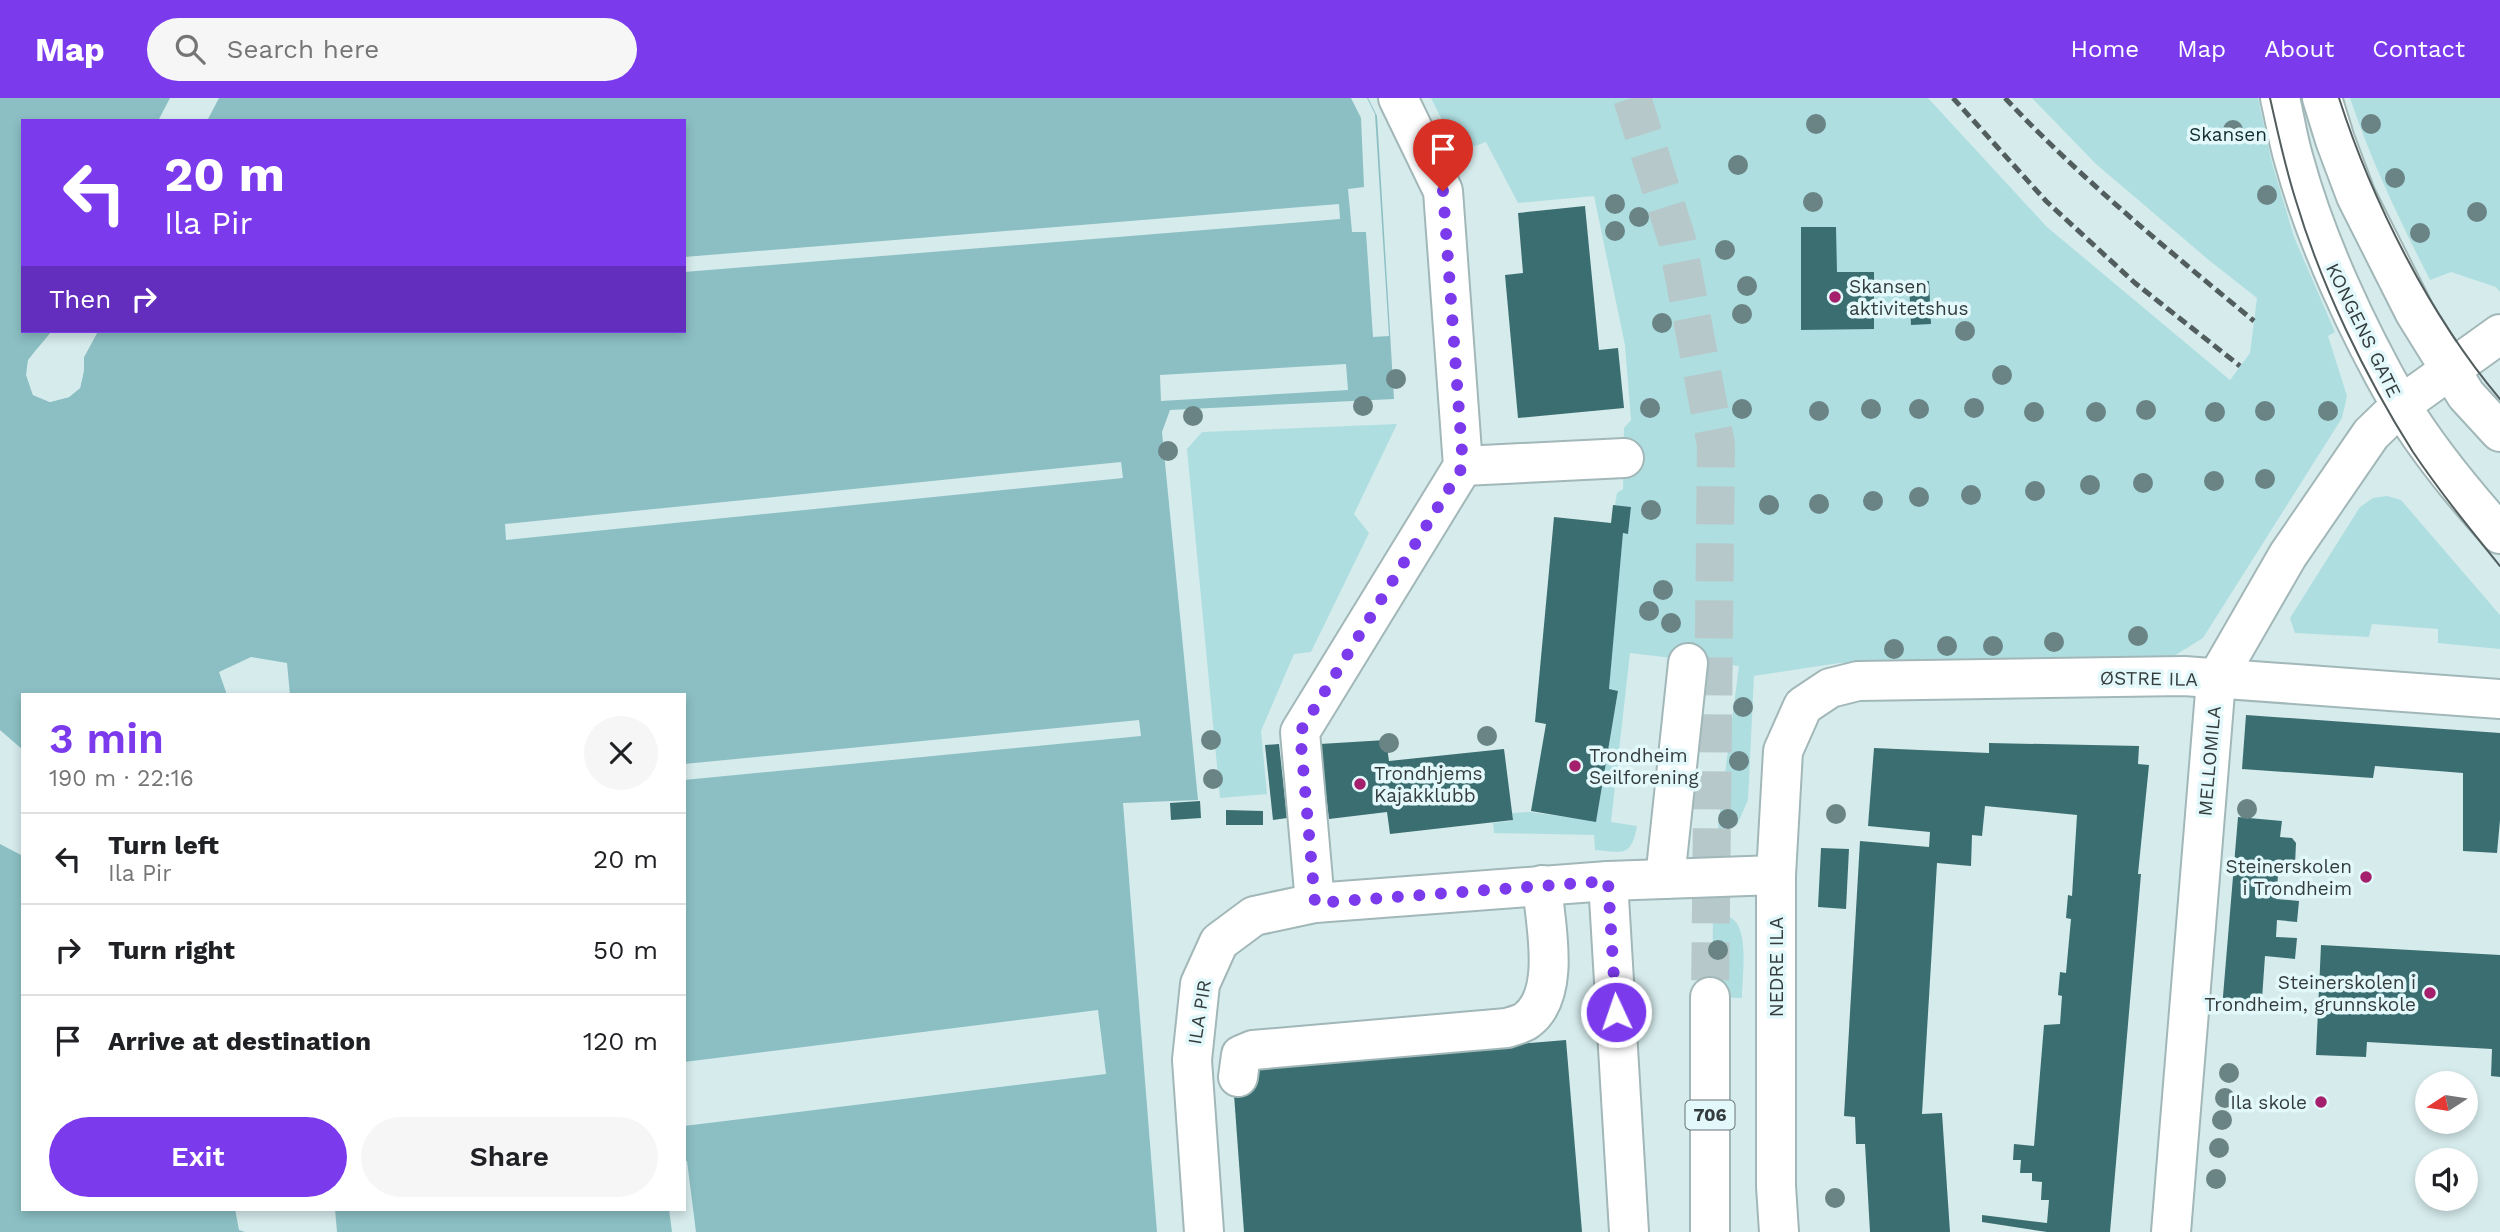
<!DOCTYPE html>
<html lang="en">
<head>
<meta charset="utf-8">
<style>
	:root { --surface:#fff; --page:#f6f6f6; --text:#202124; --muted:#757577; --line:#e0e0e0; --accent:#7c3aed }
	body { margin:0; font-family:"Work Sans",sans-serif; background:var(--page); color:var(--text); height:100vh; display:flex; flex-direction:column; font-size:26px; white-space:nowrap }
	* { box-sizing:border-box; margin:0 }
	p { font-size:23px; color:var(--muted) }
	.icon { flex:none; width:38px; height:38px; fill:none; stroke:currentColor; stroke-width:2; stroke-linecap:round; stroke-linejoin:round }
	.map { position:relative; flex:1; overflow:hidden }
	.side { position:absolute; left:21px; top:595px; width:665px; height:518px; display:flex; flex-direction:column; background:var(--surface); border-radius:0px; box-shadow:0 4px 10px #0003 }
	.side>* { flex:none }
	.hud { position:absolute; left:21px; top:21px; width:665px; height:214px; border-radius:0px; box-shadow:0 4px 10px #0003; background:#7c3aed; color:#fff; overflow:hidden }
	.needle { width:46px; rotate:258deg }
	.tools { position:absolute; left:2415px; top:973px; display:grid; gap:14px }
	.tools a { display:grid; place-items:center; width:63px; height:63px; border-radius:50%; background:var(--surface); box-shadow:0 4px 10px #0003; font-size:35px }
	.pin { position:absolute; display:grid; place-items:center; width:60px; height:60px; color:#fff; margin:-72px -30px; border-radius:50% 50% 50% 0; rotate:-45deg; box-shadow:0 0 7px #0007 }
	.pin .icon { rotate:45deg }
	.me { position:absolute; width:77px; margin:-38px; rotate:357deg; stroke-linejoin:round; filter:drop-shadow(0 0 5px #0008) }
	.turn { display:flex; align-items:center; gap:24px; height:147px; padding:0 28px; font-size:32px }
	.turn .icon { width:91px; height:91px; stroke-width:2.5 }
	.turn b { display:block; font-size:49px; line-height:60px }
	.then { display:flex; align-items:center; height:66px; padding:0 28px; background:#0003; gap:14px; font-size:26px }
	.round { display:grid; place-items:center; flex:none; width:74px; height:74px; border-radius:37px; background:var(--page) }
	.summary { display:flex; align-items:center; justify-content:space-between; height:119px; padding:0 28px }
	h1 { font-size:42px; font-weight:600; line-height:52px; color:var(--accent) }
	.cta { display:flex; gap:14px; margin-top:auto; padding:14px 28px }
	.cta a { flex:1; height:80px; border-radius:42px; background:var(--accent); color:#fff; font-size:28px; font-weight:600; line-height:80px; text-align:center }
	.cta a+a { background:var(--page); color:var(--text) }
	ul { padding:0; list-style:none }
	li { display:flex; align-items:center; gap:21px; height:91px; padding:0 28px; border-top:2px solid var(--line) }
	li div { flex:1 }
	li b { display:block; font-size:26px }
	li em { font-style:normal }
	header { display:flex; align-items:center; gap:42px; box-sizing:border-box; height:98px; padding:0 35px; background:var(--accent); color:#fff }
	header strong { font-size:33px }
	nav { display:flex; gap:38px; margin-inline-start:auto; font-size:24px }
	.search { width:490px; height:63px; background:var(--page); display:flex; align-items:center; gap:18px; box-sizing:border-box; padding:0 24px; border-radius:38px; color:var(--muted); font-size:26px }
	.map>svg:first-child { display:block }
	.green { fill:#afdee1 }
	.water { fill:#8bbfc3 }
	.pier { fill:#d6ebec }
	.building { fill:#3b6e71 }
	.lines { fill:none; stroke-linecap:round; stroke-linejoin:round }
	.highway-tunnel { stroke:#b6c8c9; stroke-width:38; stroke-dasharray:38 19; stroke-linecap:butt }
	.minor-casing { stroke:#a2b7b8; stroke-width:42 }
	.major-casing { stroke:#a2b7b8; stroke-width:42 }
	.highway-casing { stroke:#a2b7b8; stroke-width:42 }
	.minor { stroke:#fff; stroke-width:38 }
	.major { stroke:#fff; stroke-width:38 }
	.highway { stroke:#fff; stroke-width:38 }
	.tram { stroke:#525d5e; stroke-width:2 }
	.rail { stroke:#525d5e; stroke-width:5; stroke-dasharray:10 5; stroke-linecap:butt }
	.tree { fill:#6a8385 }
	.route { stroke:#7c3aed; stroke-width:12; stroke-dasharray:0 21.6 }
	.poi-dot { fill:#a4206c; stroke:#e3f8fa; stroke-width:2.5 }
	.labels { text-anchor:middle; stroke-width:7; stroke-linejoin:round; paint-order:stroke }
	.shield { fill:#e3f8fa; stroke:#687476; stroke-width:2 }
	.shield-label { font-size:18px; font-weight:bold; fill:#343c3d }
	.park-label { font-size:19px; fill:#122e30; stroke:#e3f8fa }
	.poi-label { font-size:19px; fill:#343c3d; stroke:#e3f8fa; text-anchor:start }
	.street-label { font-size:19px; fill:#343c3d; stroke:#e3f8fa }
</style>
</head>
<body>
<header>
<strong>Map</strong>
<div class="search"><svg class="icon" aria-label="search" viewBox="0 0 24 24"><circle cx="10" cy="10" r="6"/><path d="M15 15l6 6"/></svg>Search here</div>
<nav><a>Home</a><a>Map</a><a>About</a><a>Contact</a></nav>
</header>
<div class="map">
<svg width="2500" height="1134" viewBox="0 0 2500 1134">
	<rect width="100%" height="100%" fill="#d6ebec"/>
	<g class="green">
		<path d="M1431 0H1928L2047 129 2230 282 2250 255 2257 200 2210 163 2096 66 2032 0H2258L2272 65 2294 139 2335 234 2328 238 2347 298 2342 320 2203 540 2174 558 1839 565 1754 578 1748 702 1737 727 1717 737 1739 568 1630 555 1611 724 1637 728C1631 760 1623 754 1595 752L1594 737 1494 735 1493 725 1511 723V715L1530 714 1596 723 1618 594 1608 592 1623 435 1628 436 1631 409 1615 407 1617 395 1623 391 1624 330 1631 322 1625 247 1594 98 1518 105 1486 44 1458 54Z"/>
		<path d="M2350 0H2500V194L2496 189 2451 174 2430 182C2400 123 2371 63 2350 0Z"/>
		<polygon points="1397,326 1354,416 1369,435 1311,554 1294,556 1261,633 1267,696 1220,700 1187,351 1202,334"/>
		<polygon points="2387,398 2401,402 2500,517 2500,551 2438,545 2438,531 2372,526 2369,539 2295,535 2290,520 2360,409 2373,400"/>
		<path d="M1713 813C1720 816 1729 818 1734 822 1749 836 1742 881 1742 900L1712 899Z"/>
	</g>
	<g class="water">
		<path d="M0 0H170L158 23H23V233H52C31 261 20 259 33 297L50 304 69 299 80 290 84 272V259L98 233H684V23H207L219 0H1368L1377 18 1394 301 1170 312 1162 334 1198 702 1123 705 1157 1134H337L335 1111H684V597H290L287 565 251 559 219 574 227 597H23V652L0 632Z"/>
		<polygon points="0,746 23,758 23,1111 235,1111 239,1132 245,1134 0,1134"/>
	</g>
	<g class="pier">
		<polygon points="1351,0 1367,0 1375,16 1389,238 1373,239 1366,134 1352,134 1348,91 1364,89 1361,20"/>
		<polygon points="1339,106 1340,121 684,174 684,159"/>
		<polygon points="52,233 55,233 54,236 31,263 30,276 36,294 51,300 67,296 77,288 81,271 80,258 94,233 98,233 84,259 84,272 80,290 69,299 50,304 33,297 26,277 28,262"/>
		<polygon points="1346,266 1348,292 1161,303 1160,277"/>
		<polygon points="1121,364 1123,380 506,442 505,426"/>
		<polygon points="1139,622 1141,638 684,682 684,666"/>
		<polygon points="1098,912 1106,976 684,1028 684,964"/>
		<polygon points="684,1063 687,1063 696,1134 672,1134 669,1111 684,1111"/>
	</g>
	<g class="building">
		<polygon points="1585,108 1599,252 1618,250 1624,310 1518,320 1505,177 1523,175 1518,115"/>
		<polygon points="1801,129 1836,129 1837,174 1874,174 1874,231 1801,232"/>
		<polygon points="1929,183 1931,226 1911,227 1909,185"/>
		<polygon points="1613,407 1631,409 1628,436 1623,435 1609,591 1618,593 1596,724 1531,713 1546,626 1535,624 1554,419 1611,425"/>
		<polygon points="2246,617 2500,635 2500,722 2497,755 2463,753 2463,675 2375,668 2373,680 2242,671"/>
		<polygon points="1386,642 1389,663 1504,651 1513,722 1390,736 1387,714 1329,721 1320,646"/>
		<polygon points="1989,645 2139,648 2138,666 2149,667 2139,766 2138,776 2141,776 2110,1134 2047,1134 1982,1124 1982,1117 2047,1125 2049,1102 2041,1102 2042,1084 2032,1083 2032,1075 2020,1075 2021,1062 2013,1062 2014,1046 2034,1048 2044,927 2060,926 2062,898 2058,897 2060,874 2066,875 2071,821 2066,820 2068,797 2072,798 2077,717 1985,708 1982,738 1972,737 1971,768 1937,765 1922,1016 1942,1015 1950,1134 1870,1134 1865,1046 1856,1046 1855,1019 1844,1018 1860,743 1929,749 1930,734 1868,728 1874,650 1989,655"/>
		<polygon points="1279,646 1287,720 1273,722 1265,647"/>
		<polygon points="1200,703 1201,720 1171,722 1170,705"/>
		<polygon points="1226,712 1263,713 1263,727 1226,727"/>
		<polygon points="2238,719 2282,723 2280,739 2292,740 2296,745 2295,767 2279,766 2276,801 2299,803 2297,824 2277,822 2276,839 2297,840 2295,861 2265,858 2261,915 2222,910"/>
		<polygon points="1821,750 1849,751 1846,811 1818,809"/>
		<polygon points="2321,847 2500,857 2500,979 2491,978 2492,951 2367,944 2366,959 2316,957"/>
		<polygon points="1566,942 1582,1134 1244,1134 1232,969"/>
	</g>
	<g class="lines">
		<polyline class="highway-tunnel" points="1632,0 1677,142 1716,347 1710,899"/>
		<defs>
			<g id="minor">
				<polyline points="1463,368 1624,360"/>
				<polyline points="1665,781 1688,565"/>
				<polyline points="1608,783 1629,1134"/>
				<polyline points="1315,805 1300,634 1463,368 1443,93 1398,0"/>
				<path d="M1238 979 1241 957 1253 952 1507 930C1513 928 1522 926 1527 922 1562 896 1545 824 1542 787"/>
				<polyline points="1204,1134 1192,962 1200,886 1219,844 1254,818 1315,805 1608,783 1776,777"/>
				<polyline points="1779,1134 1776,1088 1776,777 1783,653 1803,608 1830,590 1858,583 2184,578 2500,601"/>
				<polyline points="2171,1134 2216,582 2288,457 2371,336 2401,307 2500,236"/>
			</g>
			<g id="major">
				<path d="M2280 0C2285 21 2288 42 2294 62 2316 143 2358 233 2400 306 2428 352 2464 396 2500 436"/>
				<polyline points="2322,0 2335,42 2356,98 2415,215 2466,297 2500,334"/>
			</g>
			<polyline id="highway" points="1710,899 1710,1134"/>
		</defs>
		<use href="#minor" class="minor-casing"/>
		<use href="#major" class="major-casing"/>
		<use href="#highway" class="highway-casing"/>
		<use href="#minor" class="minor"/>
		<use href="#major" class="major"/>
		<use href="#highway" class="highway"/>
		<g class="tram">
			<path d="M2270 0C2278 35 2285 69 2296 103 2321 187 2366 280 2413 354 2440 394 2470 431 2500 468"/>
			<path d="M2339 0C2372 103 2430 218 2500 301"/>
		</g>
		<g class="rail">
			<polyline points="1953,0 2046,103 2135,185 2240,268"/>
			<path d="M2005 0C2081 81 2168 152 2254 223"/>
		</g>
	</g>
	<g class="tree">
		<circle cx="1816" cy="26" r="10"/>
		<circle cx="2371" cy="26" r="10"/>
		<circle cx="2233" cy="32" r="10"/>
		<circle cx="1738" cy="67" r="10"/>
		<circle cx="2395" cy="80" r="10"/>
		<circle cx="2267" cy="97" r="10"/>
		<circle cx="1813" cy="104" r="10"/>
		<circle cx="1615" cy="106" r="10"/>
		<circle cx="2477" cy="114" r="10"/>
		<circle cx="1639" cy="119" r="10"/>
		<circle cx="1615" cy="133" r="10"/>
		<circle cx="2420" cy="135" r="10"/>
		<circle cx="1725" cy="152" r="10"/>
		<circle cx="1747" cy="188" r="10"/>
		<circle cx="1742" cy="216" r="10"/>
		<circle cx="1662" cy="225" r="10"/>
		<circle cx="1965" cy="233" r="10"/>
		<circle cx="2002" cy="277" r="10"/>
		<circle cx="1396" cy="281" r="10"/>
		<circle cx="1363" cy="308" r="10"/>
		<circle cx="1650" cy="310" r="10"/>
		<circle cx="1974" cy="310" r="10"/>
		<circle cx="1742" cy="311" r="10"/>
		<circle cx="1871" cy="311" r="10"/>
		<circle cx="1919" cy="311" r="10"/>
		<circle cx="2146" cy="312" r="10"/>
		<circle cx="1819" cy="313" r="10"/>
		<circle cx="2265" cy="313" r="10"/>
		<circle cx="2328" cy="313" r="10"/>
		<circle cx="2034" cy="314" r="10"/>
		<circle cx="2096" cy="314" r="10"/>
		<circle cx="2215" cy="314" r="10"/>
		<circle cx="1193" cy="318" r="10"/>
		<circle cx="1168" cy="353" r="10"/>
		<circle cx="2265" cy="381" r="10"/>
		<circle cx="2214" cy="383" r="10"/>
		<circle cx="2143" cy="385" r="10"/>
		<circle cx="2090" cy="387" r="10"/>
		<circle cx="2035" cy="393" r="10"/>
		<circle cx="1971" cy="397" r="10"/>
		<circle cx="1919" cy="399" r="10"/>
		<circle cx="1873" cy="403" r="10"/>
		<circle cx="1819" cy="406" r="10"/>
		<circle cx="1769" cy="407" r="10"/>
		<circle cx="1651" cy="412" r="10"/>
		<circle cx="1663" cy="492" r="10"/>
		<circle cx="1649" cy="513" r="10"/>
		<circle cx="1671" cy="525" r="10"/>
		<circle cx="2138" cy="538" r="10"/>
		<circle cx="2054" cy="544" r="10"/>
		<circle cx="1947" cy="548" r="10"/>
		<circle cx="1993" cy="548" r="10"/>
		<circle cx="1894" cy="551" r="10"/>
		<circle cx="1743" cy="609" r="10"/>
		<circle cx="1487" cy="638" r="10"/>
		<circle cx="1211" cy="642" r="10"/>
		<circle cx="1389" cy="645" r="10"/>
		<circle cx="1739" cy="663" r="10"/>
		<circle cx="1213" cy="681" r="10"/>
		<circle cx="2247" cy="711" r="10"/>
		<circle cx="1836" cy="716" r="10"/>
		<circle cx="1728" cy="721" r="10"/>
		<circle cx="1718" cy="852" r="10"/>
		<circle cx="2229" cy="975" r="10"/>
		<circle cx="2225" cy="1000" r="10"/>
		<circle cx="2222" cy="1022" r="10"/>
		<circle cx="2219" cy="1050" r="10"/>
		<circle cx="2216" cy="1081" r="10"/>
		<circle cx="1835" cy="1100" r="10"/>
	</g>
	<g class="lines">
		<polyline class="route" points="1443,93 1463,368 1300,634 1315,805 1608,783 1616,914"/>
	</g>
	<g class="poi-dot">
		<circle cx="1835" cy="199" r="7"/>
		<circle cx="1575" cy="668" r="7"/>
		<circle cx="1360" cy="686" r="7"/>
		<circle cx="2366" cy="779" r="7"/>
		<circle cx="2430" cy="895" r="7"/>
		<circle cx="2321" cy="1004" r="7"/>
	</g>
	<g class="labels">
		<rect class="shield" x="1685.5" y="1002.5" width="49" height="29" rx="5"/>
		<g class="shield-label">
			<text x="1710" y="1023">706</text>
		</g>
		<g class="park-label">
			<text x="2228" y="43">Skansen</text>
		</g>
		<g class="poi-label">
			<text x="1849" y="195">Skansen<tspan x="1849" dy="22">aktivitetshus</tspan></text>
			<text x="1589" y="664">Trondheim<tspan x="1589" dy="22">Seilforening</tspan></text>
			<text x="1374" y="682">Trondhjems<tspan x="1374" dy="22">Kajakklubb</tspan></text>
			<text x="2352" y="775" text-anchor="end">Steinerskolen<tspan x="2352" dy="22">i Trondheim</tspan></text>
			<text x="2416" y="891" text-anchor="end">Steinerskolen i<tspan x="2416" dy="22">Trondheim, grunnskole</tspan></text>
			<text x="2307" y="1011" text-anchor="end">Ila skole</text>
		</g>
		<g class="street-label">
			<text transform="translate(2364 232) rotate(64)" y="7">KONGENS GATE</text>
			<text transform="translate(2149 580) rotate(1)" y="7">ØSTRE ILA</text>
			<text transform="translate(2209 663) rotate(-85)" y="7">MELLOMILA</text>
			<text transform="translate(1776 869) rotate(-90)" y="7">NEDRE ILA</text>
			<text transform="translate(1199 914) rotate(-81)" y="7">ILA PIR</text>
		</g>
	</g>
</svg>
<div class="tools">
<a><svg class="needle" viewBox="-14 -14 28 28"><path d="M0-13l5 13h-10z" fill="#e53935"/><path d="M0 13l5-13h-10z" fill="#757577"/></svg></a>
<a><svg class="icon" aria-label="sound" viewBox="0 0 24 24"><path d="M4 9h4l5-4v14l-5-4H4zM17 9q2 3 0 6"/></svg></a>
</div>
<div class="pin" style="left:1443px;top:93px;background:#d93025"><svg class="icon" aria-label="arrive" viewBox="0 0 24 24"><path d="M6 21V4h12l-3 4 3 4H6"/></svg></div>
<svg class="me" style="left:1616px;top:914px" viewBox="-20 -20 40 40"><circle r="17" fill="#7c3aed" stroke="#fff" stroke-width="3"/><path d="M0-11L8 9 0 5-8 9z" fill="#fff"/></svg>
<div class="hud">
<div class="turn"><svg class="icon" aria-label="left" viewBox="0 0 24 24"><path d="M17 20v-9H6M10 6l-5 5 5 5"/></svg><div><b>20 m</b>Ila Pir</div></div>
<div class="then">Then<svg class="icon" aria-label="right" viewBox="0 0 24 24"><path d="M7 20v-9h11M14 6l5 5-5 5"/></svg></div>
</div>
<section class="side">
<div class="summary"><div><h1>3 min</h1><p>190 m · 22:16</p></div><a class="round"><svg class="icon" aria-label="close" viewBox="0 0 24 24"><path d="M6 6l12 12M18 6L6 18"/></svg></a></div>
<ul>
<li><svg class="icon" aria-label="left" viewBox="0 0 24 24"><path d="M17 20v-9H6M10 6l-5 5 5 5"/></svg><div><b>Turn left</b><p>Ila Pir</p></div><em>20 m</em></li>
<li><svg class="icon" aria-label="right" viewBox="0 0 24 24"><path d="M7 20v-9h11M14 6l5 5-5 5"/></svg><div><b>Turn right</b></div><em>50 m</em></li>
<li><svg class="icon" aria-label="arrive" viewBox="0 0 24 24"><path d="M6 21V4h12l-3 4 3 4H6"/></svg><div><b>Arrive at destination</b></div><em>120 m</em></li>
</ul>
<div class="cta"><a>Exit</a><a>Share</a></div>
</section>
</div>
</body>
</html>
